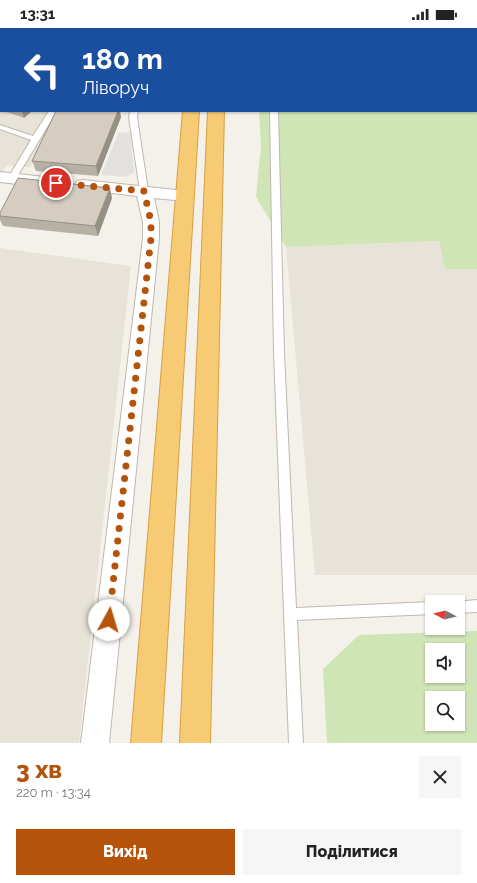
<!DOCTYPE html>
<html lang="uk">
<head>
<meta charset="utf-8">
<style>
	:root { --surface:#fff; --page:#f6f6f6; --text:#222; --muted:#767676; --accent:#b45309 }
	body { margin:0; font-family:Raleway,sans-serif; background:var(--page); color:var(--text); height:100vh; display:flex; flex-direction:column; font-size:15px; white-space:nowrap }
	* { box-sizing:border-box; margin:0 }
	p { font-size:13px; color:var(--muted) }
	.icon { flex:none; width:22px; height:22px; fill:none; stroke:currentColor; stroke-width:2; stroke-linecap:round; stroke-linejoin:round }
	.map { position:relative; height:715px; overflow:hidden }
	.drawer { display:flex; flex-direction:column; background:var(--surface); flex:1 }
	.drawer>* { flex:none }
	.guide { position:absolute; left:0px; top:0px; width:477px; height:84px; box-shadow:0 1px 3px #0004; background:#1a4fa0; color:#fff; overflow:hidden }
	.needle { width:26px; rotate:277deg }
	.controls { position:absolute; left:425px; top:567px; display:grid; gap:8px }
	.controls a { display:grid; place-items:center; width:40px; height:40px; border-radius:0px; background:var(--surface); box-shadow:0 1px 3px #0004; font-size:20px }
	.pin { position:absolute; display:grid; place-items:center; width:34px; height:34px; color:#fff; margin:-17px; border:2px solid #fff; border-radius:50%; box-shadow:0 1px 4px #0007 }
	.me { position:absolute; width:44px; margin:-22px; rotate:6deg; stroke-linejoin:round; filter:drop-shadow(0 0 3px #0008) }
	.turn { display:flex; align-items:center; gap:14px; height:84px; padding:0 16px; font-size:18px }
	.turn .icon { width:52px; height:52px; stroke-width:2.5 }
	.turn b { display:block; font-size:28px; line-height:34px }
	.round { display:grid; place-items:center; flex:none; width:42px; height:42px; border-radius:0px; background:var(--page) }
	.head { display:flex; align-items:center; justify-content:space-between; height:68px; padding:0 16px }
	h1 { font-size:24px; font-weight:800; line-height:30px; color:var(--accent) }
	.button { display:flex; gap:8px; margin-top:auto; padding:8px 16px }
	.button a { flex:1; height:46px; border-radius:0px; background:var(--accent); color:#fff; font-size:16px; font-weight:800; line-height:46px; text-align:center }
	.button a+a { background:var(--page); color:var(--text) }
	.status { display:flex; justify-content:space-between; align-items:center; height:28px; padding:0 20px; background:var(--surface); direction:ltr }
	.status svg { height:11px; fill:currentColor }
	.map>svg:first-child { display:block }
	.residential { fill:#e7e3d8 }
	.green { fill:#cfe5b5; fill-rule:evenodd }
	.parking { fill:#e3e1de }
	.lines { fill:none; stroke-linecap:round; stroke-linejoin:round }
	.lane-casing { stroke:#bfb8ad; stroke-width:2 }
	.street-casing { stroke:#bfb8ad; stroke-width:2 }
	.highway-casing { stroke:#d5a043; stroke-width:2 }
	.lane { fill:#fff; fill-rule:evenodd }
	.street { fill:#fff; fill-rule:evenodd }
	.highway { fill:#f6cb73; fill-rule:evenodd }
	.wall { fill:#b7b0a5 }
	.shaded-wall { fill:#959086 }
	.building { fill:#d5cdc0; stroke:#959086 }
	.route { stroke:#b45309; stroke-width:7; stroke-dasharray:0 12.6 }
</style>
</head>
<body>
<div class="status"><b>13:31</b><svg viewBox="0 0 49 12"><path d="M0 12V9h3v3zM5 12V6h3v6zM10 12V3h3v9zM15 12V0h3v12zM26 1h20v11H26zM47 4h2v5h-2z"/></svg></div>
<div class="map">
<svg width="477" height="715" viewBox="0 0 477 715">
	<rect width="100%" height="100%" fill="#f4f1ea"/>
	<g class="residential">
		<polygon points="0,42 1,83 60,83 30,139 6,138 0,149"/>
		<polygon points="439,213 445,241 477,241 477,547 315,547 286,219"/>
		<polygon points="0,220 131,238 79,715 0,715"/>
	</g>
	<g class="green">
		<polygon points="0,0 155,0 1,1 1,42"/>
		<polygon points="258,0 477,0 477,241 445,241 439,213 286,219 256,169 261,118 259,83 476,83 476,1"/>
		<path d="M477 603V715H327L323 641 359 607ZM432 622H458V648H432ZM432 670H458V696H432Z"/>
	</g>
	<polygon class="parking" points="119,104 130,105 134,144 126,149 101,147"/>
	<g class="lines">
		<defs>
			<g id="lane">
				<rect x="269" y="0" width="6" height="1"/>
				<rect x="0" y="46" width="1" height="4"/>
				<polygon points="49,83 57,83 15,152 9,152 8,150 31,112 0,101 0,97 33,108"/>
				<polygon points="130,83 138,83 137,89 148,163 144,166 140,163 129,89"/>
				<polygon points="270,83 278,83 284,325 296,580 432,574 432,586 297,592 303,715 289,715 274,325"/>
				<polygon points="477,572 477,584 458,585 458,574 455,574"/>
			</g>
			<g id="street">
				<polygon points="0,144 45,149 51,150 53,154 51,158 45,159 0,154"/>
				<polygon points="83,152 185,163 191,164 193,168 191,172 185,173 154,170 159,194 159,210 109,715 81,715 143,210 143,194 137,168 77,161 75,157 77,153"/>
			</g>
			<g id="highway">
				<rect x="190" y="0" width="14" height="1"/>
				<rect x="212" y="0" width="14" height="1"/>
				<rect x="236" y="0" width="14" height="1"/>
				<polygon points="183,83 199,83 161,715 131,715"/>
				<polygon points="208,83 224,83 210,715 180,715"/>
			</g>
		</defs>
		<use href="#lane" class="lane-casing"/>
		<use href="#street" class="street-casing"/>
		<use href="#highway" class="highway-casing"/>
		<use href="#lane" class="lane"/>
		<use href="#street" class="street"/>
		<use href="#highway" class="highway"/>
	</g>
	<g class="wall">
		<polygon points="0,51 1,52 1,82 0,82"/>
		<polygon points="4,83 32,83 24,90"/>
		<polygon points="121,89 98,148 36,143 32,133"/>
		<polygon points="112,170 98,208 3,198 0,192 0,185"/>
	</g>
	<g class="shaded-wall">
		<polygon points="22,83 32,83 24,90"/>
		<polygon points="118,83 120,83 121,89 98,148 96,138"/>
		<polygon points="110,160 112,170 98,208 95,198"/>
	</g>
	<g class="building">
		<polygon points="0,51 1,52 1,71 0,70"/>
		<polygon points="56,83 118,83 96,138 32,133"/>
		<polygon points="18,150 110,160 95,198 0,188 0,185"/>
	</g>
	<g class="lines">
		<polyline class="route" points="56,155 144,163 151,194 151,210 109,592"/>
	</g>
</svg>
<div class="controls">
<a><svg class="needle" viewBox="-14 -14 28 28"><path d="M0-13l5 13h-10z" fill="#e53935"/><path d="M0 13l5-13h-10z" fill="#767676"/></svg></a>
<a><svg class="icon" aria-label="sound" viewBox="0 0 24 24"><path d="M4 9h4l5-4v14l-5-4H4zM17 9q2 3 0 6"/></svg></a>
<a><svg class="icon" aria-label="search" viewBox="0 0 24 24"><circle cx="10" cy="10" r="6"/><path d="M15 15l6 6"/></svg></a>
</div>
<div class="pin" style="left:56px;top:155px;background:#d93025"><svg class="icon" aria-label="arrive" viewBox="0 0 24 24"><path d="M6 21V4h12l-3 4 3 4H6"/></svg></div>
<svg class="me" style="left:109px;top:592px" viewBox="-20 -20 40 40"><circle r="19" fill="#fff"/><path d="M0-13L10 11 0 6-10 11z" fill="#b45309"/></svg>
<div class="guide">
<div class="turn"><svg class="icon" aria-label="left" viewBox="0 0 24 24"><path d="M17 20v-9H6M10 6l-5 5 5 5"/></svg><div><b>180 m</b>Ліворуч</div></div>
</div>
</div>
<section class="drawer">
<div class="head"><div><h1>3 хв</h1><p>220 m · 13:34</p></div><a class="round"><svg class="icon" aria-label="close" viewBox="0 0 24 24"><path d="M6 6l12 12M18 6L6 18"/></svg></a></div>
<div class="button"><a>Вихід</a><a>Поділитися</a></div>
</section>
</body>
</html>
